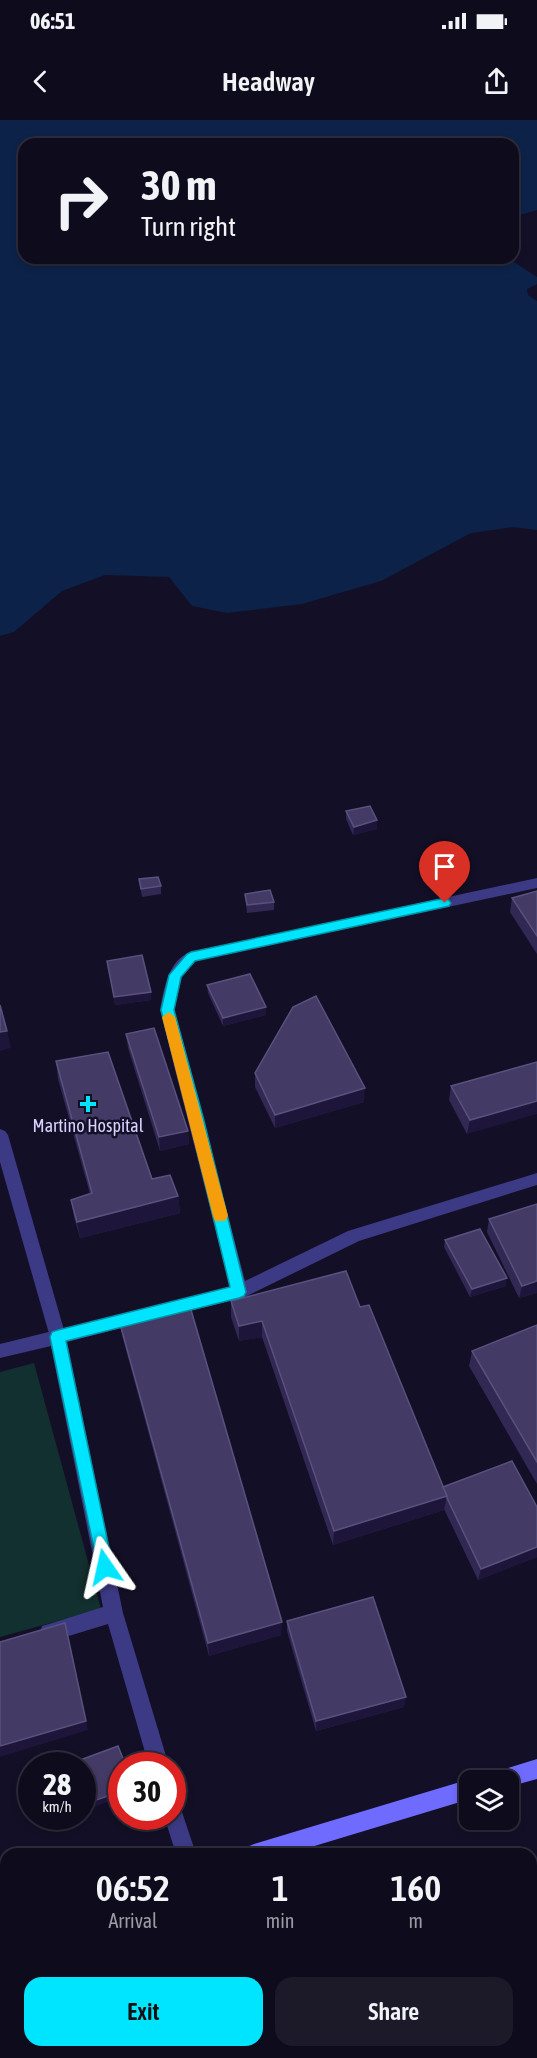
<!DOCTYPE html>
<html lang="en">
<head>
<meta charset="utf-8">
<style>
	:root { --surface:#0e0b1c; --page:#1c1929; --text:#f1f3f6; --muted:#9b9ba3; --line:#2e2b3b; --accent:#00e5ff }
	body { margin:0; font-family:"Asap Condensed",sans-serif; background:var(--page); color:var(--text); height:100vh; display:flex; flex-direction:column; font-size:22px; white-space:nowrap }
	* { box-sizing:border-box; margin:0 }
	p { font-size:20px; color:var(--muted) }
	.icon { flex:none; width:33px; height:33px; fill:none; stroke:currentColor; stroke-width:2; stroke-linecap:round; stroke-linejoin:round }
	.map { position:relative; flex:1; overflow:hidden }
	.panel { position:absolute; left:0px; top:1728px; width:537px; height:210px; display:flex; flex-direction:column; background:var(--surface); border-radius:18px 18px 0 0; box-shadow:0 3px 9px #0003,0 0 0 2px var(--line) }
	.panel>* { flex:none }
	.guide { position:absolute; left:18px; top:18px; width:501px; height:126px; border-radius:18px; box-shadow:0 3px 9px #0003,0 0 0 2px var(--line); background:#0e0b1c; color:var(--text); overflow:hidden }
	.controls { position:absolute; left:459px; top:1650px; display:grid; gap:12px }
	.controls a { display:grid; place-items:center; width:60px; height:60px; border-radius:12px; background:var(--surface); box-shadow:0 3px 9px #0003,0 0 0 2px var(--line); font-size:30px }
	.speed { position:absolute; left:18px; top:1632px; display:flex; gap:12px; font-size:30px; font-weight:700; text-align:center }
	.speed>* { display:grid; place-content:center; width:78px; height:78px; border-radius:50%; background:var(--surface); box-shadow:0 3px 9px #0003,0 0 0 2px var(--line); line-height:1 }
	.speed small { font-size:15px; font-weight:400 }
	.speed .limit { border:9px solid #d22; background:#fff; color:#111 }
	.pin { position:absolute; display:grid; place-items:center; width:51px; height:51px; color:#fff; margin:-62px -26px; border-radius:50% 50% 50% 0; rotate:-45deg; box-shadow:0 0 6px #0007 }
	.pin .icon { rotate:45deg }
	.me { position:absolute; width:66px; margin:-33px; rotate:349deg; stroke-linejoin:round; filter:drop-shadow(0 0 4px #0008) }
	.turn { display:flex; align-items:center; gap:21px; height:126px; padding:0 24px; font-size:27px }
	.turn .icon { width:78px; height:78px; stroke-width:2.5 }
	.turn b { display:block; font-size:42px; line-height:51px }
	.eta { display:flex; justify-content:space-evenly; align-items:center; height:102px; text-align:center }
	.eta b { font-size:36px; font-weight:600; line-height:42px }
	.button { display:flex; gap:12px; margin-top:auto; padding:12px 24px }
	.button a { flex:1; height:69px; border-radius:18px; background:var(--accent); color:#111; font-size:24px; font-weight:600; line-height:69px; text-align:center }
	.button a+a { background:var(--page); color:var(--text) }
	.status { display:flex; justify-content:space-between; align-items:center; height:42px; padding:0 30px; background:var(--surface); direction:ltr }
	.status svg { height:16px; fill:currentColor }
	header { display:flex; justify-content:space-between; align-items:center; height:78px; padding:0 24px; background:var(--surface); font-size:27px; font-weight:600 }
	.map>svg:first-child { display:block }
	.green { fill:#12302f }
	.water { fill:#0c2248 }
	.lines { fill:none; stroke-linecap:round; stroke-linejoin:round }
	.service { fill:#3d3a85; fill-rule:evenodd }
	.minor { fill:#3d3a85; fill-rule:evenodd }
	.secondary { fill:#6f6bff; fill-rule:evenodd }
	.wall { fill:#312854 }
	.shaded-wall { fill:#1d163a }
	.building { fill:#433a66; stroke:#5a527e; stroke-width:1.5 }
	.route { fill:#00e5ff; stroke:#0095a6; stroke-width:1.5 }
	.slow { fill:#f59e0b }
	.poi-dot { fill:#00e5ff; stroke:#130f26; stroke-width:2 }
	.labels { text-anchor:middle; stroke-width:5; stroke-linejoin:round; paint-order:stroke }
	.poi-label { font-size:18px; fill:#d9d4ff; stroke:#130f26 }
</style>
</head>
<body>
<div class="status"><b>06:51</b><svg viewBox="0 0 49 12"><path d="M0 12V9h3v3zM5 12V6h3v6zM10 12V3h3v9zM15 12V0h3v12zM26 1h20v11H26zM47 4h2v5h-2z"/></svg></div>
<header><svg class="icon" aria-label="back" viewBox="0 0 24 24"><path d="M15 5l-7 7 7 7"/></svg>Headway<svg class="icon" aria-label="share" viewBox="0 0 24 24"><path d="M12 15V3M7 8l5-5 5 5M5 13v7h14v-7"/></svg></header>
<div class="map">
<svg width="537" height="1938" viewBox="0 0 537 1938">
	<rect width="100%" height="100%" fill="#130f26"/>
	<polygon class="green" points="34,1243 101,1489 0,1517 0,1252"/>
	<polygon class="water" points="0,0 537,0 537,90 513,97 513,24 24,24 24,138 508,138 537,157 537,164 527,169 528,175 537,181 537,410 513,407 471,413 381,461 302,484 227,493 192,486 169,457 105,455 62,471 14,512 0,516"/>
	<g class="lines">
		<polygon class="service" points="0,1009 5,1011 8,1015 66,1217 64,1222 58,1224 52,1222 50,1217 0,1042"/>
		<g class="minor">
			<path d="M537 758V768L195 841 182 857 174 890 245 1161 348 1111 537 1053V1065L359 1121 245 1177 170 1196 164 1194 162 1189 164 1184 230 1167 160 890C164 870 168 839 191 832Z"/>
			<polygon points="138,1190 144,1192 146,1197 144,1202 67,1222 123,1493 169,1646 149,1646 108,1504 49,1522 42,1520 40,1513 42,1506 49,1504 103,1487 51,1226 0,1238 0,1224"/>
			<polygon points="172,1680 179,1683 196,1734 176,1734 164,1696 172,1696"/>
			<polygon points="151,1932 173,1932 175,1938 153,1938"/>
		</g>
		<g class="secondary">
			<polygon points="537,1639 537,1659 508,1667 508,1660 489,1660 492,1653"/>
			<polygon points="470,1659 474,1660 470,1660 470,1679 288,1734 244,1734 247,1727 254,1724"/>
			<polygon points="6,1803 6,1825 0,1827 0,1805"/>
		</g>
	</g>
	<g class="wall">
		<polygon points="346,691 377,709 353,715 346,699"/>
		<polygon points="139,759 161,766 161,774 142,777"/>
		<polygon points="537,771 537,834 510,792 512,778"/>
		<polygon points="245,774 274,782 274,790 247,793"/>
		<polygon points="107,841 151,880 115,885"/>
		<polygon points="207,865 266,895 223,906 208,873"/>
		<polygon points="126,914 188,1011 189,1024 160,1031 128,928"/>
		<polygon points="56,941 152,1059 178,1076 180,1093 80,1118 74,1097 71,1080 90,1074 58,959"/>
		<polygon points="537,942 467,1014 449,980 451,966"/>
		<polygon points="255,953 364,982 275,1008 255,967"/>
		<polygon points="489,1099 537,1173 519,1178 487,1112"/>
		<polygon points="445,1120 506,1166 470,1177 444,1127"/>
		<polygon points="231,1181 360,1187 443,1367 537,1387 537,1437 478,1460 444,1389 444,1390 333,1425 262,1217 239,1221 231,1197"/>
		<polygon points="119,1200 281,1515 209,1536 122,1215"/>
		<polygon points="537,1205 537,1364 469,1246 472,1231"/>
		<polygon points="287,1501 404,1587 316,1611 287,1511"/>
		<polygon points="396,1932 454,1932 452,1937 446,1938 397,1938"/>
	</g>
	<g class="shaded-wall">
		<polygon points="377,700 377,709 353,715 354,707"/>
		<polygon points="151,872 151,880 115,885 114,877"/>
		<polygon points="266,887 266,895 223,906 223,898"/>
		<polygon points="7,911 11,928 0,931 0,912"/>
		<polygon points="365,968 364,982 275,1008 275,995"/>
		<polygon points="537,981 537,994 467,1014 470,1000"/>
		<polygon points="188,1011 189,1024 160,1031 159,1017"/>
		<polygon points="178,1076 180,1093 80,1118 77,1102"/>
		<polygon points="507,1158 506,1166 470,1177 472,1169"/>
		<polygon points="537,1161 537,1173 519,1178 522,1166"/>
		<polygon points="262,1201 262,1217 239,1221 239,1206"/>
		<polygon points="447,1376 444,1390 333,1425 334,1411"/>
		<polygon points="537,1427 537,1437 478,1460 481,1449"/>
		<polygon points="282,1502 281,1515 209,1536 208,1523"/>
		<polygon points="68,1514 88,1610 0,1637 0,1626"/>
		<polygon points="406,1577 404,1587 316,1611 316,1601"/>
		<polygon points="122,1671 122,1677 82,1691 82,1685"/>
	</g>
	<g class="building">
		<polygon points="370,686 377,700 354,707 346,691"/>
		<polygon points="158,757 161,766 141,769 139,759"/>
		<polygon points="270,770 274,782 247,785 245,774"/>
		<polygon points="537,771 537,816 512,778"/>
		<polygon points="142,835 151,872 114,877 107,841"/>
		<polygon points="250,854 266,887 223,898 207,865"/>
		<polygon points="316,876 365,968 275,995 255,953 293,887"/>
		<polygon points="0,885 7,911 0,912"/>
		<polygon points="154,908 188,1011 159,1017 126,914"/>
		<polygon points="108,932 152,1059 170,1055 178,1076 77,1102 71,1080 92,1073 56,941"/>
		<polygon points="537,942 537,981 470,1000 451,966"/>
		<polygon points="537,1084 537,1161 522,1166 489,1099"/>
		<polygon points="480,1109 507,1158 472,1169 445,1120"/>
		<polygon points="346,1151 360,1187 369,1185 447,1376 334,1411 262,1201 239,1206 231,1181"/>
		<polygon points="189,1183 282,1502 208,1523 119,1200"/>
		<polygon points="537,1205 537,1342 472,1231"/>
		<polygon points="512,1341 537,1387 537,1427 481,1449 447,1378 447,1376 443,1367"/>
		<polygon points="373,1477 406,1577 316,1601 287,1501"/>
		<polygon points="65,1503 86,1601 0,1626 0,1522"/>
		<polygon points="118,1626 126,1646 122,1646 122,1671 82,1685 82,1646 64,1646"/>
		<polygon points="537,1868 537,1938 467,1938 466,1935 477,1932 531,1932 531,1870"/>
		<polygon points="6,1908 6,1932 39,1932 41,1938 0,1938 0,1910"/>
		<polygon points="264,1932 347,1932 345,1938 266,1938 263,1936"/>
		<polygon points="399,1932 450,1932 423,1938 400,1938"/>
	</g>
	<polygon class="route" points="445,778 449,780 451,783 449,786 195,841 181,857 174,890 203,997 246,1172 244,1176 239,1178 66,1221 113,1447 111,1453 105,1455 99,1453 50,1217 52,1212 58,1210 230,1167 189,997 161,890 169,855 187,834 191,832"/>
	<polygon class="slow" points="169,892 175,897 228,1096 225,1101 215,1101 213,1096 162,897"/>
	<path class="poi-dot" d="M85 975h6v6h6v6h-6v6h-6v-6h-6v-6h6z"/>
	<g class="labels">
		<g class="poi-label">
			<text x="88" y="1012">Martino Hospital</text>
		</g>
	</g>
</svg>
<div class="controls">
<a><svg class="icon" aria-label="layers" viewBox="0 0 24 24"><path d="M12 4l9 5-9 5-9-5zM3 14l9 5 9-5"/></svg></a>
</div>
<div class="speed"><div>28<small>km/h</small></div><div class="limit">30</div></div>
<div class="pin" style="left:445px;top:783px;background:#d93025"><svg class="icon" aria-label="arrive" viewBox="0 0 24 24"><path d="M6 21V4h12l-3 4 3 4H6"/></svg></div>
<svg class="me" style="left:105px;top:1447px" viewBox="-20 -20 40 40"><path d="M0-17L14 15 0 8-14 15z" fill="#00e5ff" stroke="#fff" stroke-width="4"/></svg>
<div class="guide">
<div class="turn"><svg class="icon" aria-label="right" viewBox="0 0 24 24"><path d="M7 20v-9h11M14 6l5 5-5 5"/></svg><div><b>30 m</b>Turn right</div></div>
</div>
<section class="panel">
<div class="eta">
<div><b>06:52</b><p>Arrival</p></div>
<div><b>1</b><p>min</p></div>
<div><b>160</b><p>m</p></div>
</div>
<div class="button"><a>Exit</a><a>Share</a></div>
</section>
</div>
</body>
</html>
